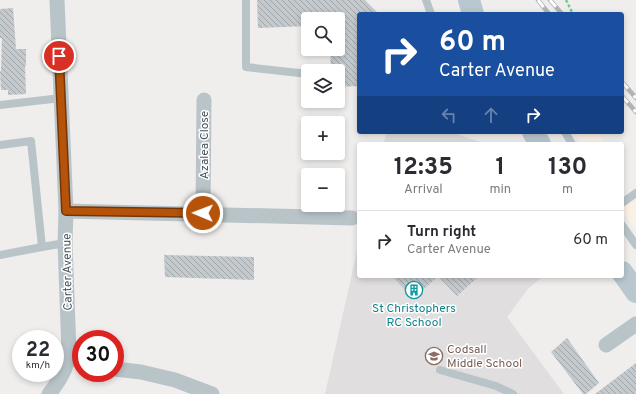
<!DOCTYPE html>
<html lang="en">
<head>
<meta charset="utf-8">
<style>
	:root { --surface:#fff; --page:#f2f2f3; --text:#2b2b33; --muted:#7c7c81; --line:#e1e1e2 }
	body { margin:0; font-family:Overpass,sans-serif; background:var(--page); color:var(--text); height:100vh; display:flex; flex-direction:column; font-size:15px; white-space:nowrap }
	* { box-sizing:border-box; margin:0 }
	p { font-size:13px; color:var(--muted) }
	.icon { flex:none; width:22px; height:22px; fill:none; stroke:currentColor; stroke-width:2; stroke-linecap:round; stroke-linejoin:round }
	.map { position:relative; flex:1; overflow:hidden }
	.drawer { position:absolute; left:357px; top:142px; width:267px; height:136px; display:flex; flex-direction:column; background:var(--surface); border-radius:4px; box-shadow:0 2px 6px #0003 }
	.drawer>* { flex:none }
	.banner { position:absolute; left:357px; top:12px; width:267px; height:122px; border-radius:4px; box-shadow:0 2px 6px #0003; background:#1a4fa0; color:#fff; overflow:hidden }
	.buttons { position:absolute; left:301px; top:12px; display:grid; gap:8px }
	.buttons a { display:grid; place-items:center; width:44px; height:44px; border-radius:4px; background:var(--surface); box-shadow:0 2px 6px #0003; font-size:20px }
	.speed { position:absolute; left:12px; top:330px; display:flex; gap:8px; font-size:20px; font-weight:700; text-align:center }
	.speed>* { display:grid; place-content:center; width:52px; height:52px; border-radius:50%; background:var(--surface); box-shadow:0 2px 6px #0003; line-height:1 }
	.speed small { font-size:10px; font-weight:400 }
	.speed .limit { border:6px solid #d22; background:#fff; color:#111 }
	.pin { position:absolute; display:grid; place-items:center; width:34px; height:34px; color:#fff; margin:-17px; border:2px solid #fff; border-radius:50%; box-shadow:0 1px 4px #0007 }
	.me { position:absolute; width:44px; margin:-22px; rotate:271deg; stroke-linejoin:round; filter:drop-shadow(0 0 3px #0008) }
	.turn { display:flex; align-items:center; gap:14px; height:84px; padding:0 16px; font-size:18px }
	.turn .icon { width:52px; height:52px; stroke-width:2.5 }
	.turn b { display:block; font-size:28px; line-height:34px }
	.lanes { display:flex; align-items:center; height:38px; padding:0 16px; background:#0003; justify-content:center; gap:20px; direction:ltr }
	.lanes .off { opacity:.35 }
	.eta { display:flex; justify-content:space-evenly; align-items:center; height:68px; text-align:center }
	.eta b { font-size:24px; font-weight:700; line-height:28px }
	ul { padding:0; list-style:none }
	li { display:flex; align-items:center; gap:12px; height:60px; padding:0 16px; border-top:1px solid var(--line) }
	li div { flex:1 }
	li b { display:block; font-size:15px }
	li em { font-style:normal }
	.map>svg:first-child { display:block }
	.commercial { fill:#faf1e6 }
	.education { fill:#e1dedf }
	.building { fill:url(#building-back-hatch) }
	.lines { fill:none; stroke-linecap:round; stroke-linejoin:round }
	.path { stroke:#77c892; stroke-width:2.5; stroke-dasharray:3 2; stroke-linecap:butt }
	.lane { stroke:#b9c4c9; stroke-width:8 }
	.street { stroke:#b9c4c9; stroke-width:15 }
	.secondary { stroke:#b9c7ce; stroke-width:22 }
	.rail-casing { stroke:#afb4b7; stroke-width:4.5 }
	.rail { stroke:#fff; stroke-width:3; stroke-dasharray:9; stroke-linecap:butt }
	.route-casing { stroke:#753606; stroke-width:10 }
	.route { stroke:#b45309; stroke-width:7 }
	.labels { text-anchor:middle; stroke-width:3; stroke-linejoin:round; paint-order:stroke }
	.street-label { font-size:12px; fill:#465459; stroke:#fff }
	.culture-label { font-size:12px; fill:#0d838f; stroke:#fff }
	.education-label { font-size:12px; fill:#785e54; stroke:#fff; text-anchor:start }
</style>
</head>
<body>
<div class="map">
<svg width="636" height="394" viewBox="0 0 636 394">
	<defs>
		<pattern id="building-back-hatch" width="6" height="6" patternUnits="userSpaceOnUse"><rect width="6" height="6" fill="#c4c9cd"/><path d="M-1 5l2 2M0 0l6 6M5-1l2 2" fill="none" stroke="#a1a6a9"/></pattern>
	</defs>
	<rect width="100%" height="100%" fill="#f0eded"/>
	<g class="commercial">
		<polygon points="575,132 598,132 605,144 582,144"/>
		<polygon points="636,198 636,230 622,211 622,207"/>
	</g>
	<g class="education">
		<polygon points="387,132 450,132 487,144 383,144"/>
		<polygon points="359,242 359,276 543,276 528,289 507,317 564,394 325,394"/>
	</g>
	<g class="building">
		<polygon points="257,0 365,0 379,14 359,14 359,86 338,87 338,71 331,71 330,49 338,49 338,19 308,19 308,26 258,28"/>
		<polygon points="13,8 16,49 26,49 26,66 25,66 26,94 8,95 8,90 1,90 0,71 1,71 2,38 0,38 0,9"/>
		<polygon points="164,255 254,257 254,280 165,277"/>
		<polygon points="392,276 479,276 457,296 438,276 413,299"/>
		<polygon points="567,338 599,383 586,394 583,394 551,352"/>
		<polygon points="636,363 636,394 595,394"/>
	</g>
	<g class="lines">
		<polyline class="path" points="566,0 572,12"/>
		<g class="lane">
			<polyline points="246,0 246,67 308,74"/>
			<polyline points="426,0 431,14"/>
			<polyline points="0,105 61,98"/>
			<polyline points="565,132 572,144"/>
			<polyline points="0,145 31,141 42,247 65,243"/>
			<polyline points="622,203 636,193"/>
			<polyline points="622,225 636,245"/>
			<polyline points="0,255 42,247"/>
			<polyline points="440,370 496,386 513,394"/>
		</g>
		<g class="street">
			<polyline points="66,211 352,218"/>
			<polyline points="203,213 204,100"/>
			<polyline points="606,345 636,324"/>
			<polyline points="115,369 141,372 175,380 212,394"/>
			<path d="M49 394C59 381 67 369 69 352L65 243 66 211 57 0"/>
		</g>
		<g class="secondary">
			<polyline points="469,0 473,14"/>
			<polyline points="533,132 540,144"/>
			<polyline points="622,272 636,292"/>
		</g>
		<defs>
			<g id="rail">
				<polyline points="538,0 549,14"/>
				<polyline points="550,0 562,14"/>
				<polyline points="622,82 636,98"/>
				<polyline points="622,96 636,112"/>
			</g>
		</defs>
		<use href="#rail" class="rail-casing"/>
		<use href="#rail" class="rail"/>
	</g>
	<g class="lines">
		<defs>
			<polyline id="route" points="59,56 66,211 203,213"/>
		</defs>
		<use href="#route" class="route-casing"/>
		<use href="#route" class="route"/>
	</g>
	<defs>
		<symbol id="building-ring" viewBox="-11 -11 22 22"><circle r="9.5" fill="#fff" stroke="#0f9aa8" stroke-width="1.5"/><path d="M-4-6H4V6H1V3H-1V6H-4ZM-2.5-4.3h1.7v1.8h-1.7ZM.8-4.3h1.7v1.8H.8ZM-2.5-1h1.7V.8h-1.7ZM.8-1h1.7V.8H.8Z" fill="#0f9aa8"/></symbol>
		<symbol id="school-ring" viewBox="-11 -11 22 22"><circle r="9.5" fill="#fff" stroke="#8d6e63" stroke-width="1.5"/><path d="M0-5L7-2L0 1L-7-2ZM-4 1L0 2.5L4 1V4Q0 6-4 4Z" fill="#8d6e63"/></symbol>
	</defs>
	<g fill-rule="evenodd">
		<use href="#building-ring" x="404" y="280" width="20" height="20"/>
		<use href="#school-ring" x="424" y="346" width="20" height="20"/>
	</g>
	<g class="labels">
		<g class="street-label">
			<text transform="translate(204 145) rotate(-90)" y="4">Azalea Close</text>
			<text transform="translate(67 272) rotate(-91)" y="4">Carter Avenue</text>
		</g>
		<g class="culture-label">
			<text x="414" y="312">St Christophers<tspan x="414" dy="14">RC School</tspan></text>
		</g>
		<g class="education-label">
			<text x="447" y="353">Codsall<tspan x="447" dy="14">Middle School</tspan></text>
		</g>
	</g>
</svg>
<div class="buttons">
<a><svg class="icon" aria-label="search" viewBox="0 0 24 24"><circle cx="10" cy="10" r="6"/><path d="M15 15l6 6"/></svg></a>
<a><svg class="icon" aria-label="layers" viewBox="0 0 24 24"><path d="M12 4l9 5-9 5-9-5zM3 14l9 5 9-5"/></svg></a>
<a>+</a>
<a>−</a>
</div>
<div class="speed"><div>22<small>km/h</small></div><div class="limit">30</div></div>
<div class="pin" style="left:59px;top:56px;background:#d93025"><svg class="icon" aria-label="arrive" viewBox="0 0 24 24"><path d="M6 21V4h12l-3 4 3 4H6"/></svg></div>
<svg class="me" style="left:203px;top:213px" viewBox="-20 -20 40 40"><circle r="17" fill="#b45309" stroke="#fff" stroke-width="3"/><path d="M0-11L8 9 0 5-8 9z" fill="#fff"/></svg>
<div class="banner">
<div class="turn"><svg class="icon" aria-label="right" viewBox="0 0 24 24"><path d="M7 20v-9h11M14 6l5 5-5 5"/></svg><div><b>60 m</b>Carter Avenue</div></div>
<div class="lanes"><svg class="icon off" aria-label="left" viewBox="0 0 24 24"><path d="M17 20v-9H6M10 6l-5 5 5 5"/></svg><svg class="icon off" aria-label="ahead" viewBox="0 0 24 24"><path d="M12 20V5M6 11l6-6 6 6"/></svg><svg class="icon" aria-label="right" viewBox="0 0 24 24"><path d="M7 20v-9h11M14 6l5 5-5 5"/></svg></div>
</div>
<section class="drawer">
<div class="eta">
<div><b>12:35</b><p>Arrival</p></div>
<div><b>1</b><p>min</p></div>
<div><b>130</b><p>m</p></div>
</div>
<ul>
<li><svg class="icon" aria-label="right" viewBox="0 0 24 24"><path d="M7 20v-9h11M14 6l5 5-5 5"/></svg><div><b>Turn right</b><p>Carter Avenue</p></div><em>60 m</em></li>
</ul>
</section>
</div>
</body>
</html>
